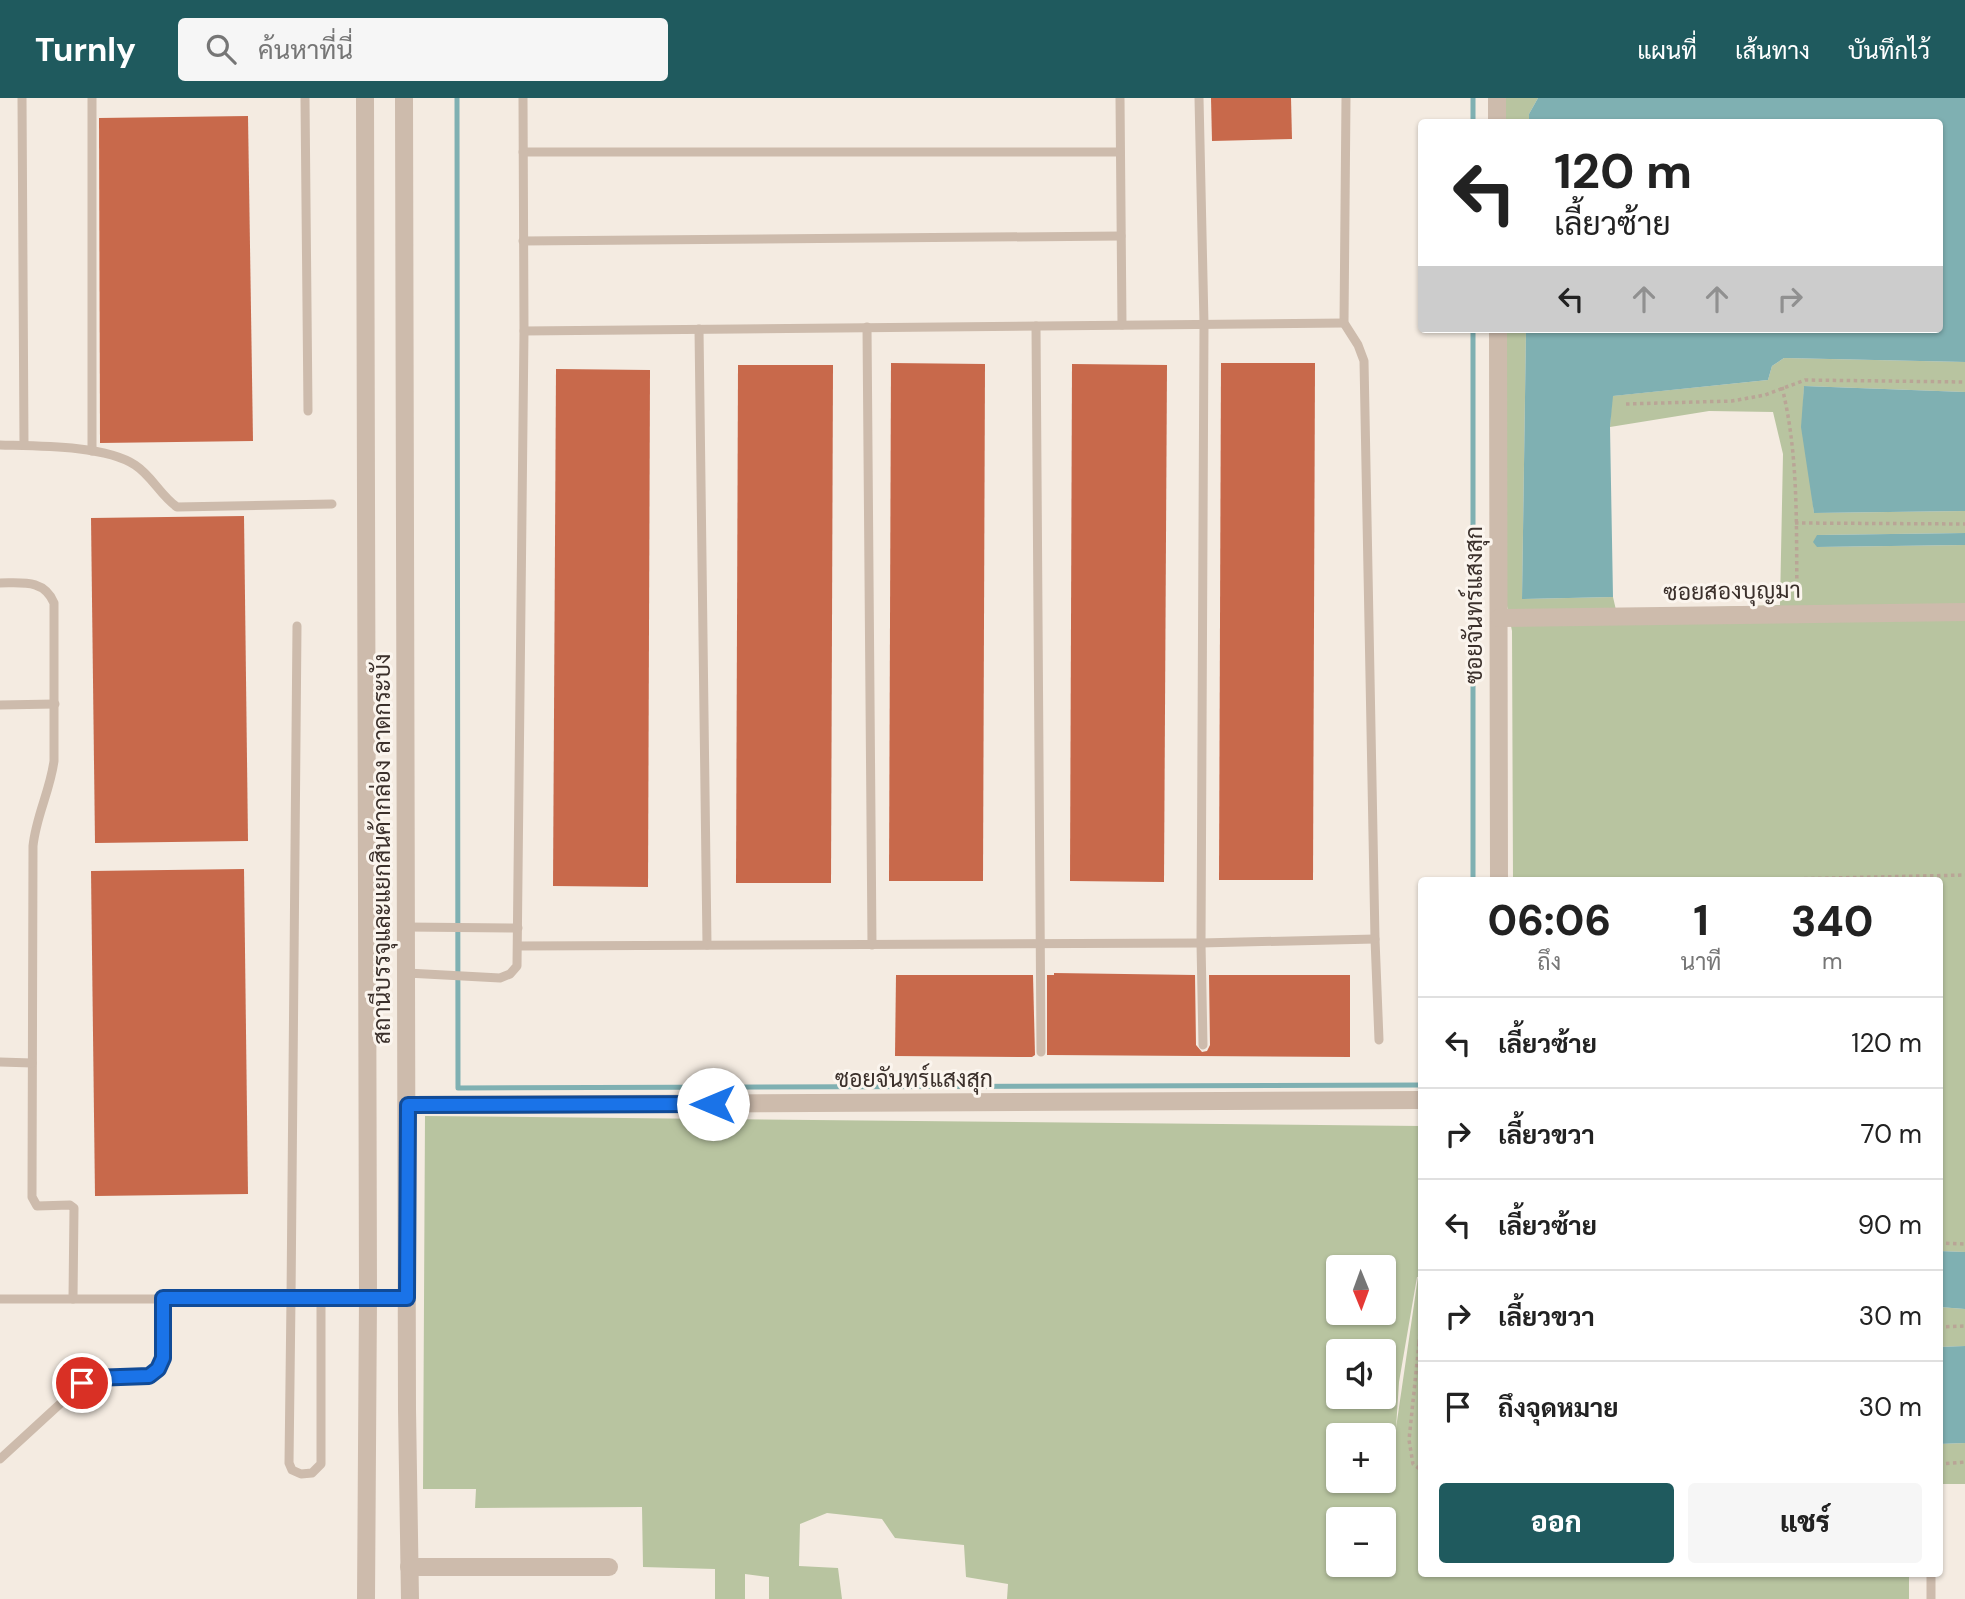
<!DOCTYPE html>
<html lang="th">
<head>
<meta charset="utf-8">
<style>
	:root { --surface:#fff; --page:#f6f6f6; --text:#222; --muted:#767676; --line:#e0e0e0; --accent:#1f5a5e }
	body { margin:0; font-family:"DM Sans",Sarabun,sans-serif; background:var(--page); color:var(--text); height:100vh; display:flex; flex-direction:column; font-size:26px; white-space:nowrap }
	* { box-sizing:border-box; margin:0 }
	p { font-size:23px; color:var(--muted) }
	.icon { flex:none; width:38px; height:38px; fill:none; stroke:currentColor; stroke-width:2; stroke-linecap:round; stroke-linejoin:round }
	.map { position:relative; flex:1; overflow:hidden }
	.sheet { position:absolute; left:1418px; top:779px; width:525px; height:700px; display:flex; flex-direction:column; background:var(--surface); border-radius:7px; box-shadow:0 2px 5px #0004 }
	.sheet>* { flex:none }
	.banner { position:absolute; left:1418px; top:21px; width:525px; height:214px; border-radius:7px; box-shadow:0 2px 5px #0004; background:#fff; color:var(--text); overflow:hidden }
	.needle { width:46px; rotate:179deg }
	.buttons { position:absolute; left:1326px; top:1157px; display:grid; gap:14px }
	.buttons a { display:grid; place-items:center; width:70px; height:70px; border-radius:7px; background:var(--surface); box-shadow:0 2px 5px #0004; font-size:35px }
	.pin { position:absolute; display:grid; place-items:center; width:60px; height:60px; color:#fff; margin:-30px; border:4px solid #fff; border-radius:50%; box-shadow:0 2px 7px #0007 }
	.me { position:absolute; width:77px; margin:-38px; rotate:270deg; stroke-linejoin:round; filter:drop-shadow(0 0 5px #0008) }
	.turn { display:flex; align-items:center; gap:24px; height:147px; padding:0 21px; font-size:32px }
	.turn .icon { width:91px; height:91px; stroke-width:2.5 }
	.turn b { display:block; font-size:49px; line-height:60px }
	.lanes { display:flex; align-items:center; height:66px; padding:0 21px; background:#0003; justify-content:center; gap:35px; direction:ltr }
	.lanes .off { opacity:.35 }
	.eta { display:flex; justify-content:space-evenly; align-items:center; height:119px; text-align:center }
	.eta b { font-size:42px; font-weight:800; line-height:49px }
	.primary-button { display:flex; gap:14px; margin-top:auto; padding:14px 21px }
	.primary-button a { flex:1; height:80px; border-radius:7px; background:var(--accent); color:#fff; font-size:28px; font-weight:800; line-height:80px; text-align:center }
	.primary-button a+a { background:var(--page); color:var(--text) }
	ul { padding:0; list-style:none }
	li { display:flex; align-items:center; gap:21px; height:91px; padding:0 21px; border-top:2px solid var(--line) }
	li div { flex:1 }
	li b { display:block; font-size:26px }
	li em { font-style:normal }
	header { display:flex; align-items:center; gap:42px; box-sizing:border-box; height:98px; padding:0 35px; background:var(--accent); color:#fff }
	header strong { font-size:33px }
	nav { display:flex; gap:38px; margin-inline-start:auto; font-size:24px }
	.search { width:490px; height:63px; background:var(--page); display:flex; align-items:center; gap:18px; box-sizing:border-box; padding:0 24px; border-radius:7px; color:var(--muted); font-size:26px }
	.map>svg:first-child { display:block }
	.green { fill:#b8c4a0; fill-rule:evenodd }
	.water { fill:#7fb0b2 }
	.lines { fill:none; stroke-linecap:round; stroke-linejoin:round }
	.stream { stroke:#7fb0b2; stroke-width:5 }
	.building { fill:#c8694b }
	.path { stroke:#b9a596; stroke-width:3.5; stroke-dasharray:3.5 3.5; stroke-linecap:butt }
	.lane { stroke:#cdbbac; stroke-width:9 }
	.street { stroke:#cdbbac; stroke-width:18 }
	.route-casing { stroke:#114b97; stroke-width:18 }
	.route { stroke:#1a73e8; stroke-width:12 }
	.labels { text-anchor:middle; stroke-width:6; stroke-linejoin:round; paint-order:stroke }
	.street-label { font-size:23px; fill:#3b302b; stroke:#fbf5ee }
</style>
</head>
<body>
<header>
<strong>Turnly</strong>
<div class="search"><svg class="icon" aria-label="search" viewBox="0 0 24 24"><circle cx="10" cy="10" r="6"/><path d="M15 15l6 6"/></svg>ค้นหาที่นี่</div>
<nav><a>แผนที่</a><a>เส้นทาง</a><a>บันทึกไว้</a></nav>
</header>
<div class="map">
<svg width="1965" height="1501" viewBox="0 0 1965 1501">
	<rect width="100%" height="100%" fill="#f4ebe1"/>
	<g class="green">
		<polygon points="1506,0 1538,0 1529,16 1529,24 1506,24"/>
		<polygon points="1506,231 1526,231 1522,501 1613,499 1616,512 1780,507 1783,356 1773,314 1709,313 1610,329 1612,298 1768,282 1772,268 1784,260 1965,264 1965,294 1804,288 1803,312 1814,415 1965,413 1965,435 1817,437 1817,449 1965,447 1965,1154 1939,1153 1939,782 1513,782 1512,533 1507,508"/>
		<path d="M425 1018 1421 1028V1475H1909V1501H1007L1008 1486 966 1479 964 1447 895 1440 882 1421 827 1415 800 1426 799 1468 838 1470 842 1501H769V1479L745 1476V1501H715V1471L643 1469 642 1409 475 1410 476 1391H423ZM1339 1169H1384V1214H1339ZM1417 1179H1418L1396 1330 1399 1284ZM1339 1253H1384V1298H1339ZM1339 1337H1384V1382H1339ZM1339 1421H1384V1466H1339Z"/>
		<polygon points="1939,1209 1965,1211 1965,1248 1939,1249"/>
		<polygon points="1965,1345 1965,1386 1939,1386 1939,1346"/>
	</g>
	<g class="water">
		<polygon points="1538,0 1965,0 1965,264 1784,260 1772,268 1768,282 1613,298 1610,329 1613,499 1522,501 1526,231 1939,231 1939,24 1529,24 1529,16"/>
		<polygon points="1804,288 1965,294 1965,413 1814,415 1801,329"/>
		<polygon points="1965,435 1965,447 1817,449 1813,444 1817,437"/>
		<polygon points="1939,1153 1965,1154 1965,1211 1939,1209"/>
		<polygon points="1965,1248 1965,1345 1939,1346 1939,1249"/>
	</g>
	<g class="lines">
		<g class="stream">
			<polyline points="457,0 458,990 1421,987"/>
			<polyline points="1473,24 1473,0"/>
			<polyline points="1473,782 1473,231"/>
		</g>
	</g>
	<g class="building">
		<polygon points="1211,0 1291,0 1292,41 1212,43"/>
		<polygon points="248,18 253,343 100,345 99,20"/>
		<polygon points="891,265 985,266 983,783 889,783"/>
		<polygon points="1221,265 1315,265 1313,782 1219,782"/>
		<polygon points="1072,266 1167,267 1164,784 1070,783"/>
		<polygon points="738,267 833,267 831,785 736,785"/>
		<polygon points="556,271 650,272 648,789 553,788"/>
		<polygon points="244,418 248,743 95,745 91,420"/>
		<polygon points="244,771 248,1096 95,1098 91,773"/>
		<polygon points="1054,875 1195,877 1196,947 1202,954 1207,953 1210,947 1209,877 1350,877 1350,959 1047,957 1047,877 1054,877"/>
		<polygon points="896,877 1033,877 1035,957 1032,959 895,958"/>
	</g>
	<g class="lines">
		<g class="path">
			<path d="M1782 289C1799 358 1796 429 1797 499"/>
			<polyline points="1626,306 1732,303 1765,297 1805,282 1965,284"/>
			<polyline points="1795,425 1965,426"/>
			<polyline points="1741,782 1965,777"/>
			<polyline points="1939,1145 1965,1146"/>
			<polyline points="1939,1229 1965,1228"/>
			<polyline points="1419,1245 1409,1342 1413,1366 1421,1372"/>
			<polyline points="1419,1245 1421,1221"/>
			<polyline points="1939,1366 1965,1364"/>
		</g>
		<g class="lane">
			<polyline points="22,0 24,347"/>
			<polyline points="92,0 92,353"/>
			<polyline points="305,0 308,313"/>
			<polyline points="1120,0 1122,227"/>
			<polyline points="1199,0 1204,226 1201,845 1203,947"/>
			<polyline points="1346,0 1344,225 1358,247 1364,263 1375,841 1379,942"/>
			<polyline points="523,54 1120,54"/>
			<polyline points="523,143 1121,138"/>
			<polyline points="1036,228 1041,954"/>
			<polyline points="867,229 872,847"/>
			<polyline points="699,231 707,847"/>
			<polyline points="524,233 1344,225"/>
			<path d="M0 347C35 348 105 347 135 367 152 378 160 397 177 409L332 406"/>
			<path d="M0 485C22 485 44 481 54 505V663C50 693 36 718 33 748L32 1099 37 1108 70 1107 74 1110 73 1201"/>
			<polyline points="297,528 291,1201 368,1200"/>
			<polyline points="0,607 55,606"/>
			<polyline points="406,829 518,830"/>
			<polyline points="518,848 1201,845 1375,841"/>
			<polyline points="407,875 500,880 510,876 517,868 524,233 523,0"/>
			<polyline points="0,964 32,965"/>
			<polyline points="0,1201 291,1201 289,1365 292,1372 301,1376 312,1375 321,1366 321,1201"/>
			<path d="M0 1361 85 1283 92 1280C109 1279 131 1282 148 1278 170 1272 163 1218 163 1200"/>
			<polyline points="1931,1501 1931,1475"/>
		</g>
		<g class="street">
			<polyline points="365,0 368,1200 366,1501"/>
			<polyline points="404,0 407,1311 410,1501"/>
			<polyline points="1497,0 1497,24"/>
			<polyline points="1498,231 1499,782"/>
			<polyline points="1499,520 1965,514"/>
			<polyline points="408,1007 1421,1002"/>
			<polyline points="368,1200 407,1200"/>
			<polyline points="409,1469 609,1469"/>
		</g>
	</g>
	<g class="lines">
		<defs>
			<polyline id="route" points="82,1285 92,1280 149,1278 158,1271 163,1260 163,1200 407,1200 408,1007 713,1006"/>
		</defs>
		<use href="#route" class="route-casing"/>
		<use href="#route" class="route"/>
	</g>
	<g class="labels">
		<g class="street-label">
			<text transform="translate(1732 493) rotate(-1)" y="8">ซอยสองบุญมา</text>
			<text transform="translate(1474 507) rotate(-90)" y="8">ซอยจันทร์แสงสุก</text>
			<text transform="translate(382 751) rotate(-90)" y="8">สถานีบรรจุและแยกสินค้ากล่อง ลาดกระบัง</text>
			<text x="914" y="989">ซอยจันทร์แสงสุก</text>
		</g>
	</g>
</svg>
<div class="buttons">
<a><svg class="needle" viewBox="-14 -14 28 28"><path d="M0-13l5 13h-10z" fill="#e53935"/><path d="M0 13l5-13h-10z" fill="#767676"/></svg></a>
<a><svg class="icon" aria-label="sound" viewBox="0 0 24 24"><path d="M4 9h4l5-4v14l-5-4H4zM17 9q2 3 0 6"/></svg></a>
<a>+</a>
<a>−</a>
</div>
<div class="pin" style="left:82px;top:1285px;background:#d93025"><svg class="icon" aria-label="arrive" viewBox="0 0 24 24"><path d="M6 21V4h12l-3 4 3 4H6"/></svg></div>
<svg class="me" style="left:713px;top:1006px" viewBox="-20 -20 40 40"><circle r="19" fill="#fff"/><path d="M0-13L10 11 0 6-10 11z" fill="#1a73e8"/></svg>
<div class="banner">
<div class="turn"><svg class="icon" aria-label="left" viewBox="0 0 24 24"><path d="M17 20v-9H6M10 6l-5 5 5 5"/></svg><div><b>120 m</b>เลี้ยวซ้าย</div></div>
<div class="lanes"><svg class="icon" aria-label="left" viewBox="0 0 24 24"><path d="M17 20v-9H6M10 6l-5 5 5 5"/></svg><svg class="icon off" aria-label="ahead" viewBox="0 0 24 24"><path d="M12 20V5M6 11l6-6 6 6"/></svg><svg class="icon off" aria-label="ahead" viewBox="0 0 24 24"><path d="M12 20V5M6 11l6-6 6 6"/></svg><svg class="icon off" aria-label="right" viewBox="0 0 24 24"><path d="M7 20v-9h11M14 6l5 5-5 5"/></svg></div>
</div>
<section class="sheet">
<div class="eta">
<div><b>06:06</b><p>ถึง</p></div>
<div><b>1</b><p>นาที</p></div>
<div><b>340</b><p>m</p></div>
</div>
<ul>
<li><svg class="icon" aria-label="left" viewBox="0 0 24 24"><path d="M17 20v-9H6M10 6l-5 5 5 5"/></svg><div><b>เลี้ยวซ้าย</b></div><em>120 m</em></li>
<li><svg class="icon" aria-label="right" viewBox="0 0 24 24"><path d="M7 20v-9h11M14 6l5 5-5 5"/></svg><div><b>เลี้ยวขวา</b></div><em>70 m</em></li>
<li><svg class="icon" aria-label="left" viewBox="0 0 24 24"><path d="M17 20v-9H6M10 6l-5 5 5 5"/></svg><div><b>เลี้ยวซ้าย</b></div><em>90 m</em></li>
<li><svg class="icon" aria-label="right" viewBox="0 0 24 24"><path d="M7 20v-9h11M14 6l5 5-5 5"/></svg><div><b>เลี้ยวขวา</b></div><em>30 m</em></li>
<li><svg class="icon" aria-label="arrive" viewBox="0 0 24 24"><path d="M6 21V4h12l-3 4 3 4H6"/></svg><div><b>ถึงจุดหมาย</b></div><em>30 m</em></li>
</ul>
<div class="primary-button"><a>ออก</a><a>แชร์</a></div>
</section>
</div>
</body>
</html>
